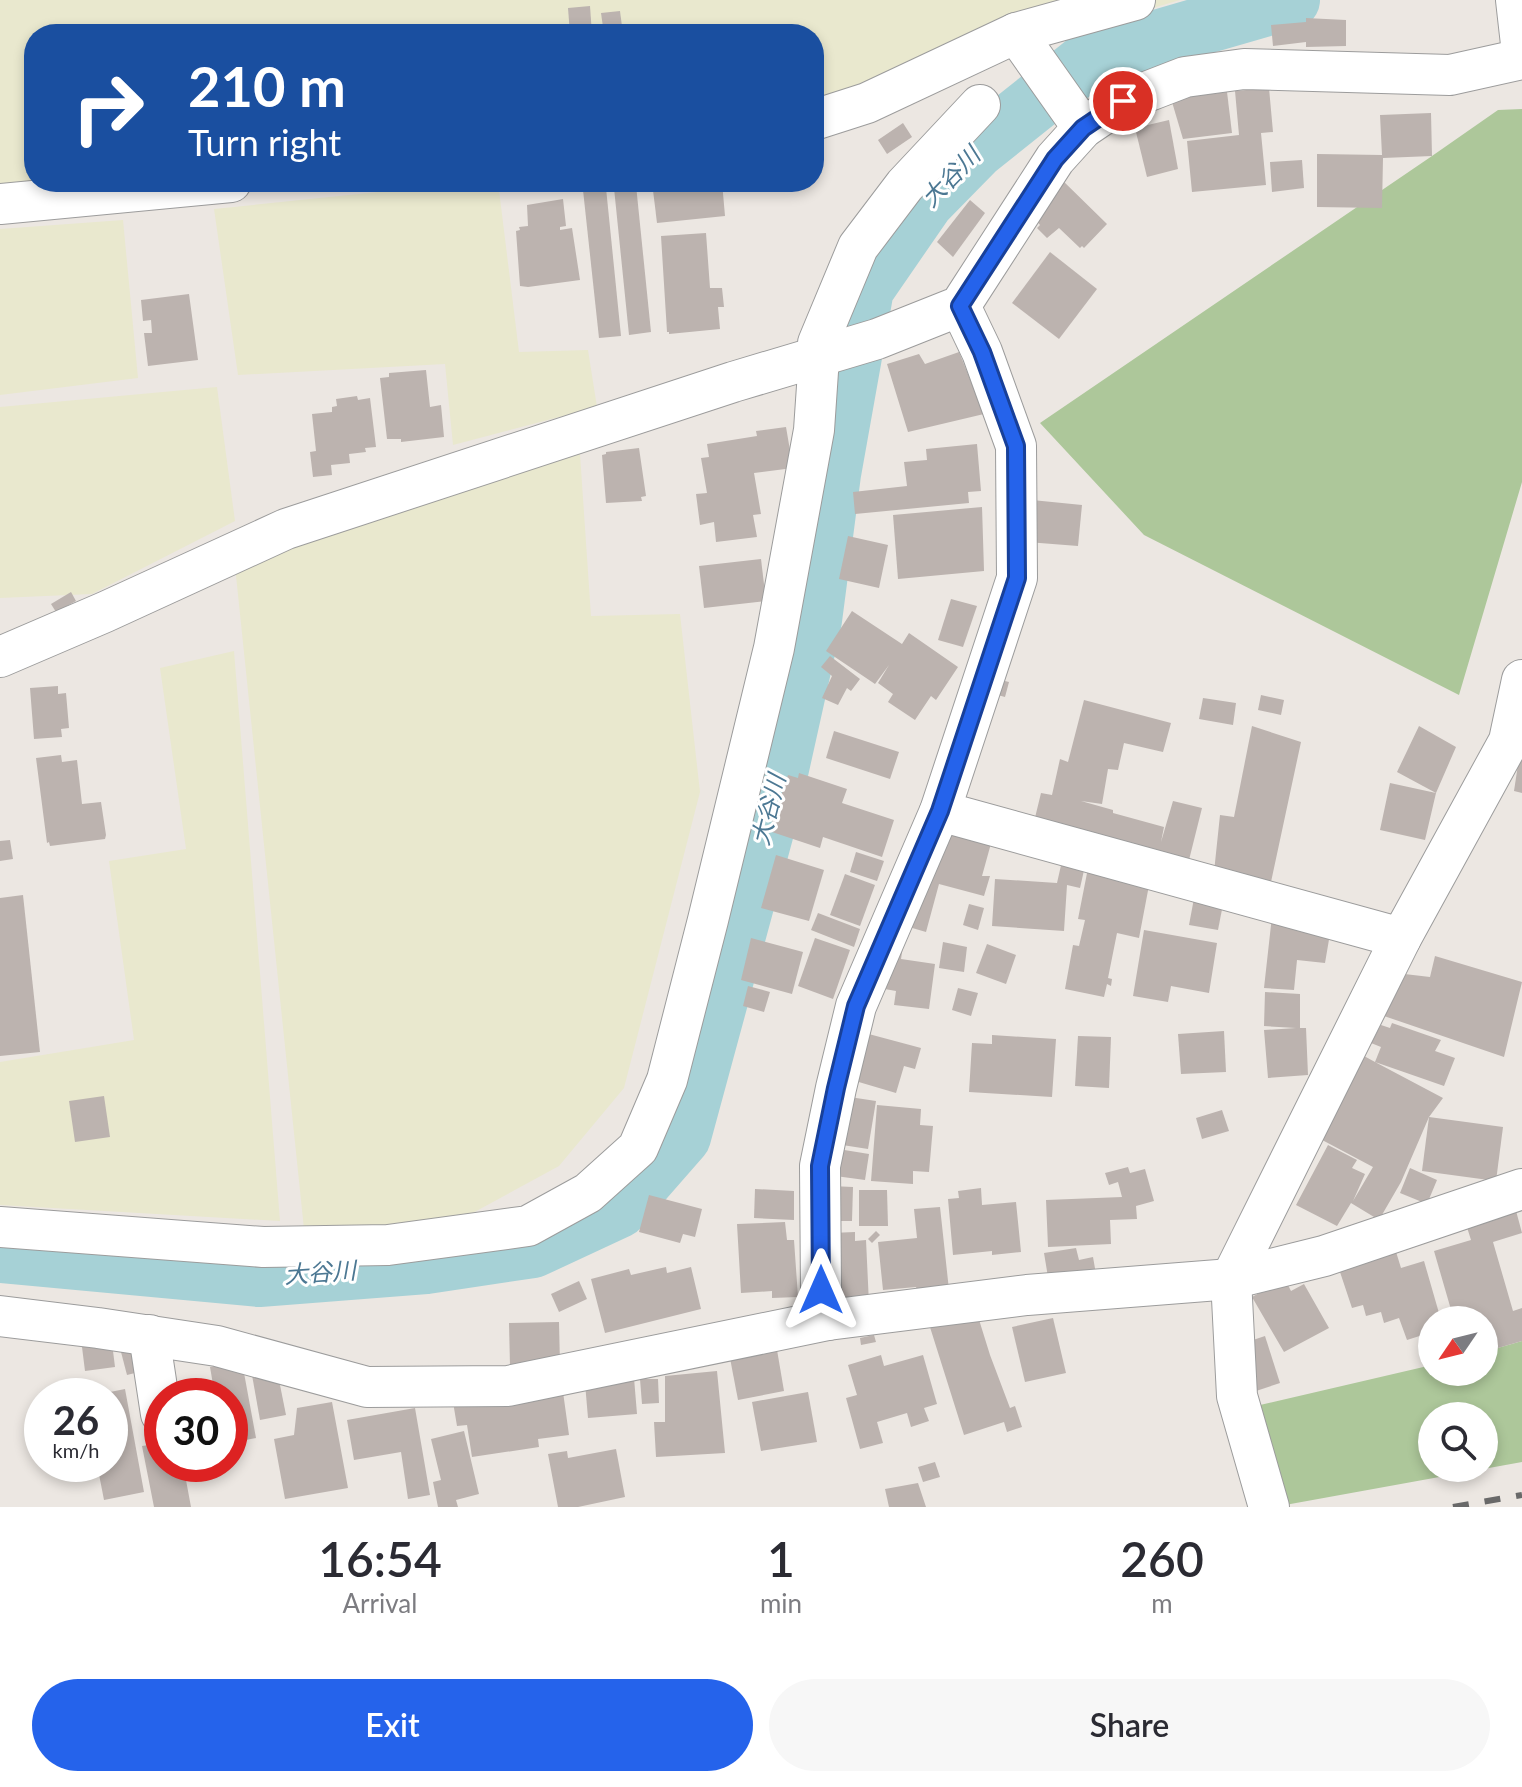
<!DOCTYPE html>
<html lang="en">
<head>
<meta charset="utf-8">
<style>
	:root { --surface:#fff; --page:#f7f7f7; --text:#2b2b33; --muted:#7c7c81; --accent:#2563eb }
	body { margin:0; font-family:Lato,"Noto Sans JP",sans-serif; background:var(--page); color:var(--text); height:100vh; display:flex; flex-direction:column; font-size:30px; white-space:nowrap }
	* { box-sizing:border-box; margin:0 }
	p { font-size:26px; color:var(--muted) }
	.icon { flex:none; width:44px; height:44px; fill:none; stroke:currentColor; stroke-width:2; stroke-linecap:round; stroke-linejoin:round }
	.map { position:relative; height:1507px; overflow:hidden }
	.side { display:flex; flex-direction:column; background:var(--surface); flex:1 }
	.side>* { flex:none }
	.hud { position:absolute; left:24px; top:24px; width:800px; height:168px; border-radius:32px; box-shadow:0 4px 12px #0003; background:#1a4fa0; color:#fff; overflow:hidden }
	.needle { width:52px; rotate:235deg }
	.buttons { position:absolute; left:1418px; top:1306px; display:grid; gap:16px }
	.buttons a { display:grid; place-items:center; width:80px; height:80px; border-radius:50%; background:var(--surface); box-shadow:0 4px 12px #0003; font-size:40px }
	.speed { position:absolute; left:24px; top:1378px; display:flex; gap:16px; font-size:40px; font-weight:700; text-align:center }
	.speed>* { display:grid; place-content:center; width:104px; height:104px; border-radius:50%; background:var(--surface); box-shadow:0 4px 12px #0003; line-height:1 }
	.speed small { font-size:20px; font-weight:400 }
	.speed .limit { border:12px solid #d22; background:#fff; color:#111 }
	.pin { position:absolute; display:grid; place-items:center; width:68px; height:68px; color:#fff; margin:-34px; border:4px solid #fff; border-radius:50%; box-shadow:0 2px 8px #0007 }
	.me { position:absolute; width:88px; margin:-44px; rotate:0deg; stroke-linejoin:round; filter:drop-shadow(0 0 6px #0008) }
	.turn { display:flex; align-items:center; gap:28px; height:168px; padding:0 32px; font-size:36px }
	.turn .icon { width:104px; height:104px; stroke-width:2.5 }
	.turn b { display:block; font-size:56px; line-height:68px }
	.eta { display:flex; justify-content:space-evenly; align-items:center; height:136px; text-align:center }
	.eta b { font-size:48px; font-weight:600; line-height:56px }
	.button { display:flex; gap:16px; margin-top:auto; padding:16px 32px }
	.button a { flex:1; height:92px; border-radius:48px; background:var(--accent); color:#fff; font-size:32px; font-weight:600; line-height:92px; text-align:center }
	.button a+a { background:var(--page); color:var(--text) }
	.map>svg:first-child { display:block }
	.farmland { fill:#e9e8ce }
	.forest { fill:#adc79a; fill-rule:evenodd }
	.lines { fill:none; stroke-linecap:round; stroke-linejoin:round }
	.river { stroke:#a6d1d6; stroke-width:58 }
	.building { fill:#bcb3af }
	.minor-casing { stroke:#9c9c9c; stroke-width:42 }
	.minor { stroke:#fff; stroke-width:40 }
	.rail { stroke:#696969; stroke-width:6; stroke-dasharray:16 16; stroke-linecap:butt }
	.route-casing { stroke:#184099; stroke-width:20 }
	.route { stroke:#2563eb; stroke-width:14 }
	.labels { text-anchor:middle; stroke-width:6; stroke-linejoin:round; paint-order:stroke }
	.water-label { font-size:24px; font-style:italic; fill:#4c7893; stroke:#fff }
</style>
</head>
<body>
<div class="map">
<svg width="1522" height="1507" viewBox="0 0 1522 1507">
	<rect width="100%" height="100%" fill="#ece7e2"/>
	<g class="farmland">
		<polygon points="0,0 1180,0 1025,46 814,120 814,34 34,34 34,182 0,204"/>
		<polygon points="475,182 498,182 519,352 588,350 597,407 453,445 445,364 238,375 214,209"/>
		<polygon points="123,220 138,378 0,395 0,229"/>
		<polygon points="217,387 235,521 92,594 0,598 0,407"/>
		<polygon points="580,454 591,616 680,614 700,792 624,1088 559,1166 458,1221 304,1229 235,566 314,538"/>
		<polygon points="234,651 280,1221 0,1205 0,1062 134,1040 109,861 186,849 160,668"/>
	</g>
	<g class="forest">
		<polygon points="1522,109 1522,482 1459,695 1144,535 1040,423 1432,156 1498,110"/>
		<path d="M1522 1341V1462L1285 1505 1260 1405 1432 1365V1372H1484V1352ZM1432 1416H1484V1468H1432Z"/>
	</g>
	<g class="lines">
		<polyline class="river" points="0,1254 259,1278 426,1265 533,1249 619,1209 682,1137 771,809 813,620 832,474 865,289 925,202 977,149 1091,58 1291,0"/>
	</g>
	<g class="building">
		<polygon points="590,6 592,34 570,34 568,8"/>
		<polygon points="620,11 623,34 604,34 601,13"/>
		<polygon points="1306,18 1346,20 1346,46 1306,47 1306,42 1273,46 1271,25 1306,22"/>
		<polygon points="1269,88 1273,132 1261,133 1266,185 1192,192 1187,141 1239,135 1235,91"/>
		<polygon points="1227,92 1232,133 1183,139 1172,102 1177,98"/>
		<polygon points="1431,113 1432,156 1383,158 1382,208 1317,207 1317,154 1382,155 1380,115"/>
		<polygon points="1169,120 1178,169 1147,177 1135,128"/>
		<polygon points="903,123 912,137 887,154 878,140"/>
		<polygon points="1302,160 1304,188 1272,192 1270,162"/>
		<polygon points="1060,178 1107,224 1084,248 1082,246 1080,248 1059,228 1047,238 1037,228 1040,225 1030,213"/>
		<polygon points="652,182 722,182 725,216 657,223"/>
		<polygon points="636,185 651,332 629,335 614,188"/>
		<polygon points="606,188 621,336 599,338 583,190"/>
		<polygon points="563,199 566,226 560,227 560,230 572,228 580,280 528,287 520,286 516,231 520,230 519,227 528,226 527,205"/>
		<polygon points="970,200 985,213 953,257 937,242"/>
		<polygon points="706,233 710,288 722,288 724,307 718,307 720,329 669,334 669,332 667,332 661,236"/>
		<polygon points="1050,252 1097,289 1059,339 1012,303"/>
		<polygon points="189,294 198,360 148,366 144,333 152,333 151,320 143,321 141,300"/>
		<polygon points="959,352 984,414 908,432 887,364 919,354 925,364"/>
		<polygon points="426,370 430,407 441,405 444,437 401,442 401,439 387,439 380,378 389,377 389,373"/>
		<polygon points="357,396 358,400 370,398 376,447 365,448 366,452 349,454 350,463 331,465 332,475 313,477 310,452 316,451 312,414 332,412 332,407 337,406 336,399"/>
		<polygon points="786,427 793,468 754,473 761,514 753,515 757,537 716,542 714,522 700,525 696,494 707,493 701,458 709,457 707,444 757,436 756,431"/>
		<polygon points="977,444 981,491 968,492 969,503 855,514 853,492 907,486 904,462 927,460 926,449"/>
		<polygon points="639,448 646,496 641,497 642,501 606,503 602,455 606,454 606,452"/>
		<polygon points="1032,500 1082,505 1078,546 1027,542"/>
		<polygon points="982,507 984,571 898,579 893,515"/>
		<polygon points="848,536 888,545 879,588 839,579"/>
		<polygon points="761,559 766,601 704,608 699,566"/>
		<polygon points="71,592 76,601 56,612 51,604"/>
		<polygon points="951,599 977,606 963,647 938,640"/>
		<polygon points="852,611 902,644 909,633 958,667 936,700 931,696 915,720 888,702 893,694 878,683 889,665 875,684 826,651"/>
		<polygon points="830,656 860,679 851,691 847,688 838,705 822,698 832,676 821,667"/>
		<polygon points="988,677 1009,682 1005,697 983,691"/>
		<polygon points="58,686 58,694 66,693 69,728 61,729 62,737 34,739 30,688"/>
		<polygon points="1261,695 1284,700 1281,715 1258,710"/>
		<polygon points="1203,698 1236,703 1233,725 1199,719"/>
		<polygon points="1084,700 1171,723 1163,752 1124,743 1118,770 1108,769 1102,804 1081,801 1113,810 1113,813 1164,827 1161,842 1173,801 1202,808 1188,864 1033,826 1041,793 1052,795 1060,759 1068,762"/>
		<polygon points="1252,726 1301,742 1271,882 1214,872 1220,815 1234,817"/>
		<polygon points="1419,726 1456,747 1436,793 1425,840 1380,830 1390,783 1436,793 1397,772"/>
		<polygon points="834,731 899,752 890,779 826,758"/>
		<polygon points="61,755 62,762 77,760 82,804 101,802 106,835 105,839 50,846 49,842 47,843 36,758"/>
		<polygon points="1519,758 1522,758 1522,793 1514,791"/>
		<polygon points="799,773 847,789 842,803 894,820 882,857 823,837 820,848 769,831 788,775 798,778"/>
		<polygon points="941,814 995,829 982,876 990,876 984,896 939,884 926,932 902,925"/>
		<polygon points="10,840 13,859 0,861 0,841"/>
		<polygon points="856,852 884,861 877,881 850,872"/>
		<polygon points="1064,852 1087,857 1080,888 1067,885 1064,931 992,926 995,879 1057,883"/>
		<polygon points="776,855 824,870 809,921 761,908"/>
		<polygon points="1088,868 1150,880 1139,938 1117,933 1108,978 1112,979 1111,986 1107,984 1104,997 1065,989 1073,945 1079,946 1085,920 1078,919"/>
		<polygon points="845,874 875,885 860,926 830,915"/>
		<polygon points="1195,893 1224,899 1218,930 1189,925"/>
		<polygon points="23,895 40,1052 0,1056 0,898"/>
		<polygon points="969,904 984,908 978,930 963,925"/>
		<polygon points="818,913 860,929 854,947 811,930"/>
		<polygon points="1272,916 1332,922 1325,963 1297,960 1294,990 1264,988"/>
		<polygon points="1144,930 1217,943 1209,993 1171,986 1168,1002 1133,996"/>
		<polygon points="751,938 803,952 792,994 741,980"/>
		<polygon points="815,938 850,950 833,999 798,986"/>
		<polygon points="943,942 967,947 964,972 939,968"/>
		<polygon points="987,944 1016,955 1006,984 976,973"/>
		<polygon points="903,946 901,959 935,964 929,1009 894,1005 896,991 879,988"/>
		<polygon points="1435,956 1522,982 1504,1057 1384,1016 1396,973 1430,977"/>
		<polygon points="748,986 770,992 764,1012 743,1006"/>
		<polygon points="958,988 978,993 971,1016 952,1010"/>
		<polygon points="1265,992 1300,994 1300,1028 1306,1028 1308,1075 1268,1078 1264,1030 1296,1028 1264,1026"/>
		<polygon points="1392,1023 1441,1040 1435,1051 1455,1058 1444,1086 1375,1062 1443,1098 1429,1117 1401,1182 1379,1220 1351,1203 1337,1226 1296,1205 1328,1145 1357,1160 1352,1168 1365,1174 1353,1201 1373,1167 1309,1133 1353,1050 1375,1062 1381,1047 1371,1043 1381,1025 1390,1028"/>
		<polygon points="1224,1031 1226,1072 1181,1074 1178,1034"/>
		<polygon points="865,1033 921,1048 915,1069 904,1066 896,1093 852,1080"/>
		<polygon points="992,1035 1056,1039 1052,1097 969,1092 972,1043 992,1044"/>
		<polygon points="1078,1036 1111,1037 1109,1088 1075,1086"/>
		<polygon points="104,1096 110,1137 75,1142 69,1101"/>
		<polygon points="843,1096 876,1101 868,1149 836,1144"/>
		<polygon points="877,1105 921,1109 920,1125 933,1126 929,1172 913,1171 913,1184 871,1181"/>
		<polygon points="1222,1110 1229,1131 1202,1139 1196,1118"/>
		<polygon points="1429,1117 1503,1127 1496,1181 1422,1171"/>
		<polygon points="832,1148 869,1154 865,1180 828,1175"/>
		<polygon points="1128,1167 1130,1173 1145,1169 1154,1201 1136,1206 1137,1219 1110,1220 1111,1244 1048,1247 1046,1200 1122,1197 1118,1182 1109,1185 1105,1173"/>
		<polygon points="1410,1168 1437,1180 1427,1204 1400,1193"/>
		<polygon points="831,1186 853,1187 852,1221 830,1221"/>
		<polygon points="981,1188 982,1205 1016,1202 1021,1252 992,1255 992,1251 953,1255 948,1199 959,1198 958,1191"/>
		<polygon points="755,1189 794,1191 794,1220 754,1218"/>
		<polygon points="859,1190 887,1190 888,1226 859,1226"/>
		<polygon points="649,1195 702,1209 695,1237 683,1234 680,1243 639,1232"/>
		<polygon points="940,1207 949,1290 918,1293 916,1287 883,1290 878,1242 917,1238 914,1209"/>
		<polygon points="1515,1207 1522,1233 1493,1242 1513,1311 1522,1308 1522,1341 1484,1352 1484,1320 1454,1320 1434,1251 1471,1240 1465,1221"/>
		<polygon points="785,1222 787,1240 794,1240 798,1297 772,1298 772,1291 741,1293 737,1224"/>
		<polygon points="876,1231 880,1235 872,1243 868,1239"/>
		<polygon points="855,1232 855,1241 866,1240 869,1304 834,1306 831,1233"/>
		<polygon points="1393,1242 1401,1268 1424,1261 1441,1320 1432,1320 1432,1332 1407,1340 1399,1318 1384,1323 1381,1312 1366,1316 1363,1305 1352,1308 1336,1260"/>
		<polygon points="1076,1248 1079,1260 1093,1257 1096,1274 1049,1283 1044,1253"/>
		<polygon points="666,1267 667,1273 691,1267 701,1309 605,1333 591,1279 629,1269 631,1275"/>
		<polygon points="1285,1279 1291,1291 1304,1284 1329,1328 1284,1352 1252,1297"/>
		<polygon points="579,1281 587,1299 559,1312 551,1294"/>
		<polygon points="976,1310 990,1355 1010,1408 1015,1406 1022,1427 1007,1432 1004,1422 964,1435 929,1324"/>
		<polygon points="1053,1318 1066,1373 1025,1382 1012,1327"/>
		<polygon points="559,1322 560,1365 510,1366 509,1323"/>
		<polygon points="874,1335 876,1342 861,1345 860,1338"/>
		<polygon points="1265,1336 1280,1383 1256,1391 1241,1344"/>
		<polygon points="112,1343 115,1367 85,1371 82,1347"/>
		<polygon points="776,1344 784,1391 738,1400 729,1353"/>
		<polygon points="138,1347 143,1371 127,1375 121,1352"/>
		<polygon points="881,1355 884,1366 923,1355 937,1404 924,1408 929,1421 911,1427 907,1413 877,1422 883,1443 860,1449 846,1398 857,1395 848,1365"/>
		<polygon points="242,1362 256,1438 230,1443 230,1396 215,1396 210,1367"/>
		<polygon points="277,1370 286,1415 260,1420 252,1375"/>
		<polygon points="717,1371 725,1453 656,1457 654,1422 665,1422 665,1376"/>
		<polygon points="634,1378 637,1414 588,1418 585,1383"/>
		<polygon points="640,1379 658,1379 659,1403 642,1404"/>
		<polygon points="125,1389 144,1492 104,1500 97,1464 110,1464 110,1396 95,1396 95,1395"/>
		<polygon points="563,1392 569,1435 538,1439 539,1447 472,1457 467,1425 457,1426 453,1402"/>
		<polygon points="808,1392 817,1442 761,1451 752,1402"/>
		<polygon points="332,1402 348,1488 285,1499 274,1439 294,1435 297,1408"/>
		<polygon points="415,1408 430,1495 408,1499 401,1452 354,1460 347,1420"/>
		<polygon points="464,1431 479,1494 456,1500 458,1507 438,1507 433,1482 441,1480 431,1439"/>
		<polygon points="162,1443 162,1464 183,1464 191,1507 154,1507 142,1446"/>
		<polygon points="616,1449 625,1497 578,1507 558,1507 548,1454 567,1451 568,1458"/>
		<polygon points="935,1462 940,1477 923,1482 918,1467"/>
		<polygon points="918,1483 926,1507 889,1507 885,1489"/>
	</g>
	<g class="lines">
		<defs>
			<g id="minor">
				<polyline points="1516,0 1522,53"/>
				<polyline points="1016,33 1135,0"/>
				<polyline points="814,120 867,103 1016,33 1083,128"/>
				<polyline points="0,204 231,182"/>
				<polyline points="0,657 105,612 286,529 733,382 877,339 960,306 1055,159 1083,128 1123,101 1185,77 1244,69 1450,75 1522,59"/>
				<polyline points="940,811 1401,938"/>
				<polyline points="0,1227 263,1247 388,1245 528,1226 588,1193 638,1148 667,1080 708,920 774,648 814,430 819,357 818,343 858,247 905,185 980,105"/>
				<polyline points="0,1316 98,1328 217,1346 367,1387 508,1386 828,1320 1027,1295 1231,1279 1324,1256 1522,1189"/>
				<polyline points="828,1320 821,1290 820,1166 836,1088 856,1006 940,811 1017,578 1016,446 982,352 960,306"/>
				<polyline points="149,1335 161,1414"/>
				<polyline points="1269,1507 1237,1396 1231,1279 1401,938 1509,741 1522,680"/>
			</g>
		</defs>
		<use href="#minor" class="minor-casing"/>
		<use href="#minor" class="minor"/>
		<polyline class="rail" points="1453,1507 1522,1495"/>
	</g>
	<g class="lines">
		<defs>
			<polyline id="route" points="821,1290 820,1166 836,1088 856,1006 940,811 1017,578 1016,446 982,352 960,306 1055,159 1083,128 1123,101"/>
		</defs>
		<use href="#route" class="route-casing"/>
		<use href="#route" class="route"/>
	</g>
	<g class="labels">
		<g class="water-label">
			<text transform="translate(951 177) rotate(-46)" y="8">大谷川</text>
			<text transform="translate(769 810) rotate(-76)" y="8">大谷川</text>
			<text transform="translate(320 1273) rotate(-4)" y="8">大谷川</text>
		</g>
	</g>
</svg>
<div class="buttons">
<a><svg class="needle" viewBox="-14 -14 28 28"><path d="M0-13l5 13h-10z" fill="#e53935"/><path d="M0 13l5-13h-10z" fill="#7c7c81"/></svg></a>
<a><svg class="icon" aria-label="search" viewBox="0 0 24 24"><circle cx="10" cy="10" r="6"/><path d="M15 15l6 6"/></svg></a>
</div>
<div class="speed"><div>26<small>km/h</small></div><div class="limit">30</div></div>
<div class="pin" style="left:1123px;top:101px;background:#d93025"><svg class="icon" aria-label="arrive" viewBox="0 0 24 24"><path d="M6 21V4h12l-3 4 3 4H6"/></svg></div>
<svg class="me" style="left:821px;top:1290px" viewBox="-20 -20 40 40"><path d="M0-17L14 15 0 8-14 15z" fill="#2563eb" stroke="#fff" stroke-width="4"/></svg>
<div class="hud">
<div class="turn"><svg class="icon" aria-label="right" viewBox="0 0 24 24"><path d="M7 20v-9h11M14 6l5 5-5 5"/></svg><div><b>210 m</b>Turn right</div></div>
</div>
</div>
<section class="side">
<div class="eta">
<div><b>16:54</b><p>Arrival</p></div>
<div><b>1</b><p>min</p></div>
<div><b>260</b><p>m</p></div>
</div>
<div class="button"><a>Exit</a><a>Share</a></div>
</section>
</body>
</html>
